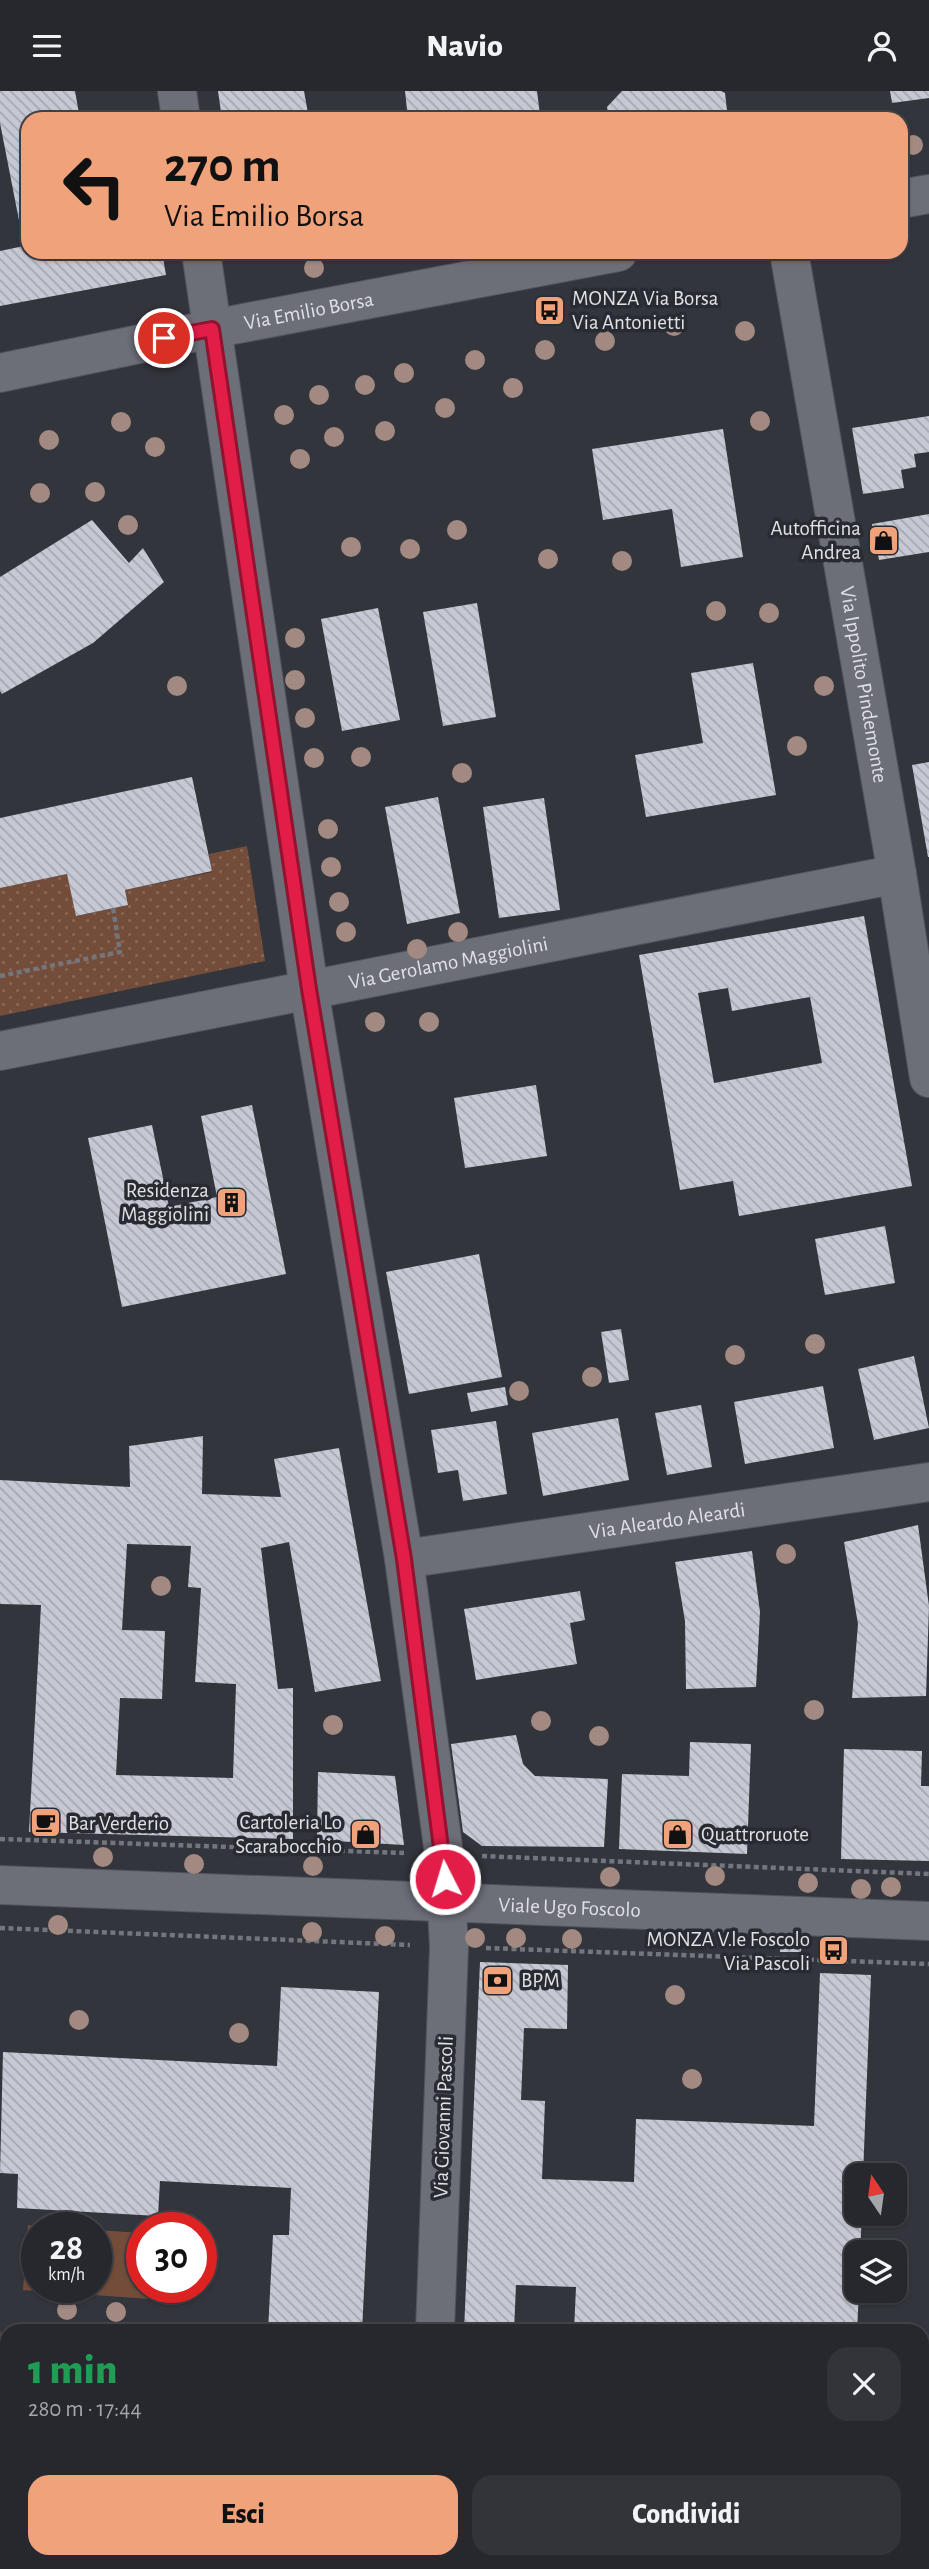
<!DOCTYPE html>
<html lang="it">
<head>
<meta charset="utf-8">
<style>
	:root { --surface:#26282e; --page:#32343a; --text:#f1f3f6; --muted:#a4a6aa; --line:#42444a; --accent:#f0a27a }
	body { margin:0; font-family:"Alegreya Sans",sans-serif; background:var(--page); color:var(--text); height:100vh; display:flex; flex-direction:column; font-size:26px; white-space:nowrap }
	* { box-sizing:border-box; margin:0 }
	p { font-size:23px; color:var(--muted) }
	.icon { flex:none; width:38px; height:38px; fill:none; stroke:currentColor; stroke-width:2; stroke-linecap:round; stroke-linejoin:round }
	.map { position:relative; flex:1; overflow:hidden }
	.details { position:absolute; left:0px; top:2233px; width:929px; height:245px; display:flex; flex-direction:column; background:var(--surface); border-radius:21px 21px 0 0; box-shadow:0 2px 5px #0004,0 0 0 2px var(--line) }
	.details>* { flex:none }
	.banner { position:absolute; left:21px; top:21px; width:887px; height:147px; border-radius:21px; box-shadow:0 2px 5px #0004,0 0 0 2px var(--line); background:#f0a27a; color:#111; overflow:hidden }
	.needle { width:46px; rotate:347deg }
	.controls { position:absolute; left:844px; top:2072px; display:grid; gap:14px }
	.controls a { display:grid; place-items:center; width:63px; height:63px; border-radius:14px; background:var(--surface); box-shadow:0 2px 5px #0004,0 0 0 2px var(--line); font-size:35px }
	.speed { position:absolute; left:21px; top:2121px; display:flex; gap:14px; font-size:35px; font-weight:700; text-align:center }
	.speed>* { display:grid; place-content:center; width:91px; height:91px; border-radius:50%; background:var(--surface); box-shadow:0 2px 5px #0004,0 0 0 2px var(--line); line-height:1 }
	.speed small { font-size:18px; font-weight:400 }
	.speed .limit { border:10px solid #d22; background:#fff; color:#111 }
	.pin { position:absolute; display:grid; place-items:center; width:60px; height:60px; color:#fff; margin:-30px; border:4px solid #fff; border-radius:50%; box-shadow:0 2px 7px #0007 }
	.me { position:absolute; width:77px; margin:-38px; rotate:355deg; stroke-linejoin:round; filter:drop-shadow(0 0 5px #0008) }
	.turn { display:flex; align-items:center; gap:24px; height:147px; padding:0 28px; font-size:32px }
	.turn .icon { width:91px; height:91px; stroke-width:2.5 }
	.turn b { display:block; font-size:49px; line-height:60px }
	.round { display:grid; place-items:center; flex:none; width:74px; height:74px; border-radius:21px; background:var(--page) }
	.headline { display:flex; align-items:center; justify-content:space-between; height:119px; padding:0 28px }
	h1 { font-size:42px; font-weight:800; line-height:52px; color:#1e9e55 }
	.primary-button { display:flex; gap:14px; margin-top:auto; padding:14px 28px }
	.primary-button a { flex:1; height:80px; border-radius:21px; background:var(--accent); color:#111; font-size:28px; font-weight:800; line-height:80px; text-align:center }
	.primary-button a+a { background:var(--page); color:var(--text) }
	header { display:flex; justify-content:space-between; align-items:center; height:91px; padding:0 28px; background:var(--surface); font-size:32px; font-weight:800 }
	.map>svg:first-child { display:block }
	.green { fill:#744d3a }
	.garden { fill:url(#garden-dots) }
	.building { fill:url(#building-back-hatch); fill-rule:evenodd }
	.lines { fill:none; stroke-linecap:round; stroke-linejoin:round }
	.minor-casing { stroke:#52535b; stroke-width:40 }
	.path { stroke:#74767d; stroke-width:4.5; stroke-dasharray:5 3.5; stroke-linecap:butt }
	.minor { stroke:#6c6e78; stroke-width:38 }
	.tree { fill:#a28981 }
	.route-casing { stroke:#92132f; stroke-width:18 }
	.route { stroke:#e11d48; stroke-width:12 }
	.labels { text-anchor:middle; stroke-width:7; stroke-linejoin:round; paint-order:stroke }
	.poi-label { font-size:21px; fill:#e0e1e7; stroke:#292b33; text-anchor:start }
	.street-label { font-size:21px; fill:#e0e1e7; stroke:#292b33 }
</style>
</head>
<body>
<header><svg class="icon" aria-label="menu" viewBox="0 0 24 24"><path d="M4 6h16M4 12h16M4 18h16"/></svg>Navio<svg class="icon" aria-label="person" viewBox="0 0 24 24"><circle cx="12" cy="8" r="4"/><path d="M4 21q1-7 8-7t8 7"/></svg></header>
<div class="map">
<svg width="929" height="2478" viewBox="0 0 929 2478">
	<defs>
		<pattern id="garden-dots" width="8" height="8" patternUnits="userSpaceOnUse" patternTransform="scale(1.75)"><rect width="8" height="8" fill="#744d3a"/><path d="M2 2h.1M6 6h.1" fill="none" stroke="#886656" stroke-width="1.8" stroke-linecap="round"/></pattern>
		<pattern id="building-back-hatch" width="6" height="6" patternUnits="userSpaceOnUse" patternTransform="scale(1.75)"><rect width="6" height="6" fill="#c6c8d3"/><path d="M-1 5l2 2M0 0l6 6M5-1l2 2" fill="none" stroke="#a5a7b0"/></pattern>
	</defs>
	<rect width="100%" height="100%" fill="#33353d"/>
	<g class="green">
		<polygon points="28,2134 65,2137 37,2137 37,2196 96,2196 96,2139 142,2142 142,2196 150,2196 150,2208 23,2199"/>
		<polygon points="0,2239 7,2269 7,2471 53,2471 55,2478 0,2478"/>
	</g>
	<polygon class="garden" points="247,755 265,870 0,925 0,797 67,783 77,825 128,814 125,799 212,781 209,763"/>
	<g class="building">
		<polygon points="0,0 75,0 80,28 28,28 28,161 162,161 166,184 0,215 0,160 24,155 0,32"/>
		<polygon points="218,0 304,0 309,28 222,28"/>
		<polygon points="405,0 537,0 540,24 512,28 408,28"/>
		<polygon points="622,0 721,0 725,2 728,28 609,28 607,16"/>
		<polygon points="890,0 929,0 929,7 892,12"/>
		<polygon points="929,325 929,361 914,363 916,376 901,379 904,397 863,403 852,337"/>
		<polygon points="723,338 743,466 681,476 672,418 603,429 592,358"/>
		<polygon points="929,423 929,461 879,469 872,433"/>
		<polygon points="92,429 129,472 143,457 164,491 93,552 2,603 0,600 0,486"/>
		<polygon points="477,512 496,626 443,635 423,521"/>
		<polygon points="378,517 400,629 342,640 321,528"/>
		<polygon points="753,572 776,704 646,726 635,664 703,652 691,582"/>
		<polygon points="929,671 929,766 928,766 912,674"/>
		<polygon points="192,686 212,780 125,799 128,814 76,825 67,783 0,797 0,727"/>
		<polygon points="438,706 460,822 407,833 385,716"/>
		<polygon points="544,707 560,819 499,827 483,716"/>
		<path d="M864 825 912 1095 739 1125 733 1090 680 1099 639 864ZM728 897 732 920 810 906 822 972 714 992 698 902Z"/>
		<polygon points="536,994 547,1065 465,1077 454,1007"/>
		<polygon points="252,1014 286,1183 122,1216 88,1047 152,1034 169,1116 217,1106 201,1025"/>
		<polygon points="885,1135 895,1192 825,1204 815,1148"/>
		<polygon points="479,1163 502,1286 409,1303 386,1181"/>
		<polygon points="621,1238 629,1289 609,1292 601,1241"/>
		<polygon points="914,1265 929,1337 874,1349 858,1278"/>
		<polygon points="823,1295 834,1357 745,1373 734,1311"/>
		<polygon points="505,1296 508,1314 471,1321 467,1302"/>
		<polygon points="701,1314 712,1376 667,1384 655,1322"/>
		<polygon points="618,1327 629,1389 543,1405 532,1342"/>
		<polygon points="496,1330 507,1403 463,1410 458,1379 438,1382 431,1339"/>
		<path d="M203 1345 202 1403 281 1406 274 1368 339 1357 381 1590 315 1601 289 1451 261 1457 278 1598 293 1597V1748L29 1741 41 1514 0 1513V1389L130 1396 129 1355ZM127 1453 191 1455 188 1496 201 1497 195 1591 236 1593 233 1687 116 1684 120 1607 162 1608 165 1540 122 1539Z"/>
		<polygon points="918,1434 929,1515 926,1605 852,1607 858,1533 844,1451"/>
		<polygon points="752,1460 760,1521 756,1596 686,1598 685,1530 675,1471"/>
		<polygon points="580,1500 585,1529 570,1532 577,1573 476,1589 464,1518"/>
		<polygon points="516,1644 523,1673 535,1685 608,1688 604,1756 482,1755 463,1741 451,1653"/>
		<polygon points="690,1651 751,1653 747,1763 619,1758 622,1683 689,1685"/>
		<polygon points="844,1658 922,1660 921,1695 929,1695 929,1770 841,1768"/>
		<polygon points="318,1681 395,1685 404,1754 317,1749"/>
		<polygon points="780,1850 802,1850 801,1861 780,1861"/>
		<polygon points="480,1871 568,1874 567,1938 524,1937 521,2009 545,2010 542,2088 634,2091 636,2028 814,2035 820,1882 871,1884 863,2084 856,2084 856,2123 862,2123 860,2161 856,2161 856,2200 859,2200 857,2240 574,2240 576,2196 516,2194 514,2240 464,2240"/>
		<polygon points="281,1896 379,1901 362,2240 268,2240 273,2144 289,2144 291,2097 160,2090 158,2125 17,2117 18,2083 0,2082 3,1961 277,1975"/>
		<polygon points="922,2294 929,2294 929,2457 922,2456"/>
		<polygon points="189,2471 358,2471 357,2478 189,2478"/>
	</g>
	<g class="lines">
		<defs>
			<g id="minor">
				<polyline points="177,0 181,28"/>
				<polyline points="901,108 929,103"/>
				<polyline points="201,161 309,898 404,1468 444,1763 449,1856 435,2240"/>
				<path id="s1" d="M789 161 897 783 929 987"/>
				<path id="s2" d="M0 282 212 238 618 161"/>
				<path id="s3" d="M0 960 897 783"/>
				<path id="s4" d="M404 1468 929 1391"/>
				<path id="s5" d="M0 1794 929 1830"/>
				<polyline points="426,2478 426,2471"/>
			</g>
		</defs>
		<use href="#minor" class="minor-casing"/>
		<g class="path">
			<polyline points="0,885 120,861 113,817"/>
			<polyline points="0,1748 404,1762"/>
			<polyline points="482,1765 929,1783"/>
			<polyline points="0,1837 410,1854"/>
			<polyline points="486,1857 929,1873"/>
		</g>
		<use href="#minor" class="minor"/>
	</g>
	<g class="tree">
		<circle cx="913" cy="54" r="10"/>
		<circle cx="314" cy="177" r="10"/>
		<circle cx="674" cy="235" r="10"/>
		<circle cx="745" cy="240" r="10"/>
		<circle cx="605" cy="250" r="10"/>
		<circle cx="545" cy="259" r="10"/>
		<circle cx="475" cy="269" r="10"/>
		<circle cx="404" cy="282" r="10"/>
		<circle cx="365" cy="294" r="10"/>
		<circle cx="513" cy="297" r="10"/>
		<circle cx="319" cy="304" r="10"/>
		<circle cx="445" cy="317" r="10"/>
		<circle cx="284" cy="324" r="10"/>
		<circle cx="760" cy="330" r="10"/>
		<circle cx="121" cy="331" r="10"/>
		<circle cx="385" cy="340" r="10"/>
		<circle cx="334" cy="346" r="10"/>
		<circle cx="49" cy="349" r="10"/>
		<circle cx="155" cy="356" r="10"/>
		<circle cx="300" cy="368" r="10"/>
		<circle cx="95" cy="401" r="10"/>
		<circle cx="40" cy="402" r="10"/>
		<circle cx="128" cy="434" r="10"/>
		<circle cx="457" cy="439" r="10"/>
		<circle cx="351" cy="456" r="10"/>
		<circle cx="410" cy="458" r="10"/>
		<circle cx="548" cy="468" r="10"/>
		<circle cx="622" cy="470" r="10"/>
		<circle cx="716" cy="520" r="10"/>
		<circle cx="769" cy="522" r="10"/>
		<circle cx="295" cy="547" r="10"/>
		<circle cx="295" cy="589" r="10"/>
		<circle cx="177" cy="595" r="10"/>
		<circle cx="824" cy="595" r="10"/>
		<circle cx="305" cy="627" r="10"/>
		<circle cx="797" cy="655" r="10"/>
		<circle cx="361" cy="666" r="10"/>
		<circle cx="314" cy="667" r="10"/>
		<circle cx="462" cy="682" r="10"/>
		<circle cx="328" cy="738" r="10"/>
		<circle cx="331" cy="776" r="10"/>
		<circle cx="339" cy="811" r="10"/>
		<circle cx="346" cy="841" r="10"/>
		<circle cx="458" cy="841" r="10"/>
		<circle cx="417" cy="858" r="10"/>
		<circle cx="375" cy="931" r="10"/>
		<circle cx="429" cy="931" r="10"/>
		<circle cx="815" cy="1253" r="10"/>
		<circle cx="735" cy="1264" r="10"/>
		<circle cx="592" cy="1286" r="10"/>
		<circle cx="519" cy="1300" r="10"/>
		<circle cx="786" cy="1463" r="10"/>
		<circle cx="161" cy="1495" r="10"/>
		<circle cx="814" cy="1619" r="10"/>
		<circle cx="541" cy="1630" r="10"/>
		<circle cx="333" cy="1634" r="10"/>
		<circle cx="599" cy="1645" r="10"/>
		<circle cx="103" cy="1766" r="10"/>
		<circle cx="194" cy="1773" r="10"/>
		<circle cx="313" cy="1775" r="10"/>
		<circle cx="715" cy="1785" r="10"/>
		<circle cx="610" cy="1786" r="10"/>
		<circle cx="808" cy="1792" r="10"/>
		<circle cx="891" cy="1796" r="10"/>
		<circle cx="861" cy="1798" r="10"/>
		<circle cx="58" cy="1834" r="10"/>
		<circle cx="312" cy="1841" r="10"/>
		<circle cx="385" cy="1845" r="10"/>
		<circle cx="475" cy="1847" r="10"/>
		<circle cx="516" cy="1847" r="10"/>
		<circle cx="572" cy="1848" r="10"/>
		<circle cx="675" cy="1904" r="10"/>
		<circle cx="79" cy="1929" r="10"/>
		<circle cx="239" cy="1942" r="10"/>
		<circle cx="692" cy="1988" r="10"/>
		<circle cx="67" cy="2219" r="10"/>
		<circle cx="116" cy="2221" r="10"/>
	</g>
	<g class="lines">
		<defs>
			<polyline id="route" points="164,247 212,238 309,898 404,1468 445,1788"/>
		</defs>
		<use href="#route" class="route-casing"/>
		<use href="#route" class="route"/>
	</g>
	<defs>
		<symbol id="bus-square" viewBox="-11 -11 22 22"><rect x="-9" y="-9" width="18" height="18" rx="4" fill="#f0a27a" stroke="#292b33"/><path d="M-5-6H5V4H4V6H2V4H-2V6H-4V4H-5ZM-3.5-4V0h7V-4ZM-3.5 1.2v1.5H-2V1.2ZM2 1.2v1.5H3.5V1.2Z" fill="#111"/></symbol>
		<symbol id="shop-square" viewBox="-11 -11 22 22"><rect x="-9" y="-9" width="18" height="18" rx="4" fill="#f0a27a" stroke="#292b33"/><path d="M-5-2.5h2.3a2.7 3.5 0 0 1 5.4 0H5L5.5 6h-11ZM-1.5-2.5h3a1.5 2.3 0 0 0-3 0Z" fill="#111"/></symbol>
		<symbol id="building-square" viewBox="-11 -11 22 22"><rect x="-9" y="-9" width="18" height="18" rx="4" fill="#f0a27a" stroke="#292b33"/><path d="M-4-6H4V6H1V3H-1V6H-4ZM-2.5-4.3h1.7v1.8h-1.7ZM.8-4.3h1.7v1.8H.8ZM-2.5-1h1.7V.8h-1.7ZM.8-1h1.7V.8H.8Z" fill="#111"/></symbol>
		<symbol id="cafe-square" viewBox="-11 -11 22 22"><rect x="-9" y="-9" width="18" height="18" rx="4" fill="#f0a27a" stroke="#292b33"/><path d="M-5.5-4.5H6V0H3Q3 3.5 0 3.5H-2.5Q-5.5 3.5-5.5 0ZM3-3.2v2h1.7v-2ZM-6 4.5H4V6H-6Z" fill="#111"/></symbol>
		<symbol id="bank-square" viewBox="-11 -11 22 22"><rect x="-9" y="-9" width="18" height="18" rx="4" fill="#f0a27a" stroke="#292b33"/><path d="M-6-4H6V4H-6ZM0-2.3a2.3 2.3 0 1 0 0 4.6a2.3 2.3 0 1 0 0-4.6Z" fill="#111"/></symbol>
	</defs>
	<g fill-rule="evenodd">
		<use href="#bus-square" x="532" y="202" width="35" height="35"/>
		<use href="#shop-square" x="866" y="432" width="35" height="35"/>
		<use href="#building-square" x="214" y="1094" width="35" height="35"/>
		<use href="#cafe-square" x="28" y="1714" width="35" height="35"/>
		<use href="#shop-square" x="348" y="1726" width="35" height="35"/>
		<use href="#shop-square" x="660" y="1726" width="35" height="35"/>
		<use href="#bus-square" x="816" y="1842" width="35" height="35"/>
		<use href="#bank-square" x="480" y="1872" width="35" height="35"/>
	</g>
	<g class="labels">
		<g class="poi-label">
			<text x="572" y="214">MONZA Via Borsa<tspan x="572" dy="24">Via Antonietti</tspan></text>
			<text x="861" y="444" text-anchor="end">Autofficina<tspan x="861" dy="24">Andrea</tspan></text>
			<text x="209" y="1106" text-anchor="end">Residenza<tspan x="209" dy="24">Maggiolini</tspan></text>
			<text x="342" y="1738" text-anchor="end">Cartoleria Lo<tspan x="342" dy="24">Scarabocchio</tspan></text>
			<text x="68" y="1739">Bar Verderio</text>
			<text x="701" y="1750">Quattroruote</text>
			<text x="810" y="1855" text-anchor="end">MONZA V.le Foscolo<tspan x="810" dy="24">Via Pascoli</tspan></text>
			<text x="521" y="1896">BPM</text>
		</g>
		<g class="street-label">
			<text dy="7" stroke="none"><textPath href="#s2" startOffset="315">Via Emilio Borsa</textPath></text>
			<text dy="7" stroke="none"><textPath href="#s1" startOffset="439">Via Ippolito Pindemonte</textPath></text>
			<text dy="7" stroke="none"><textPath href="#s3" startOffset="457">Via Gerolamo Maggiolini</textPath></text>
			<text dy="7" stroke="none"><textPath href="#s4" startOffset="266">Via Aleardo Aleardi</textPath></text>
			<text dy="7" stroke="none"><textPath href="#s5" startOffset="570">Viale Ugo Foscolo</textPath></text>
			<text transform="translate(443 2026) rotate(-88)" y="7">Via Giovanni Pascoli</text>
		</g>
	</g>
</svg>
<div class="controls">
<a><svg class="needle" viewBox="-14 -14 28 28"><path d="M0-13l5 13h-10z" fill="#e53935"/><path d="M0 13l5-13h-10z" fill="#a4a6aa"/></svg></a>
<a><svg class="icon" aria-label="layers" viewBox="0 0 24 24"><path d="M12 4l9 5-9 5-9-5zM3 14l9 5 9-5"/></svg></a>
</div>
<div class="speed"><div>28<small>km/h</small></div><div class="limit">30</div></div>
<div class="pin" style="left:164px;top:247px;background:#d93025"><svg class="icon" aria-label="arrive" viewBox="0 0 24 24"><path d="M6 21V4h12l-3 4 3 4H6"/></svg></div>
<svg class="me" style="left:445px;top:1788px" viewBox="-20 -20 40 40"><circle r="17" fill="#e11d48" stroke="#fff" stroke-width="3"/><path d="M0-11L8 9 0 5-8 9z" fill="#fff"/></svg>
<div class="banner">
<div class="turn"><svg class="icon" aria-label="left" viewBox="0 0 24 24"><path d="M17 20v-9H6M10 6l-5 5 5 5"/></svg><div><b>270 m</b>Via Emilio Borsa</div></div>
</div>
<section class="details">
<div class="headline"><div><h1>1 min</h1><p>280 m · 17:44</p></div><a class="round"><svg class="icon" aria-label="close" viewBox="0 0 24 24"><path d="M6 6l12 12M18 6L6 18"/></svg></a></div>
<div class="primary-button"><a>Esci</a><a>Condividi</a></div>
</section>
</div>
</body>
</html>
